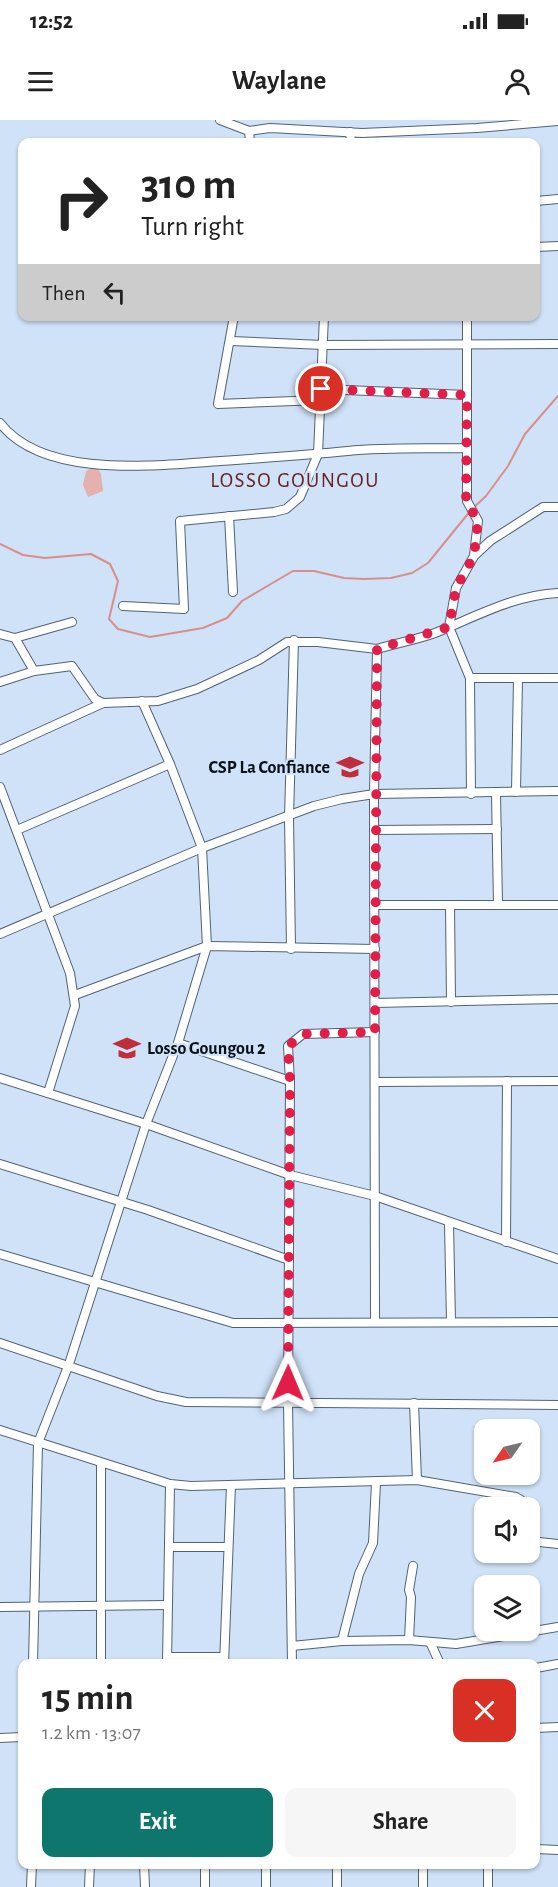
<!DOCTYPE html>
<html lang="en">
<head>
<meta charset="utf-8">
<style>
	:root { --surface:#fff; --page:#f6f6f6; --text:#222; --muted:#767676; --accent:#0f766e }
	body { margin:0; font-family:"Alegreya Sans",sans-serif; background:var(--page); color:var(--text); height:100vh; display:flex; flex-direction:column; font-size:22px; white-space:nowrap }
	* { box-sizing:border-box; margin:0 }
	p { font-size:20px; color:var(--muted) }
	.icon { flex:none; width:33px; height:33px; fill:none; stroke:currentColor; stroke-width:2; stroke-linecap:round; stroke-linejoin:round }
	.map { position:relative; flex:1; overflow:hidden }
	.drawer { position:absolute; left:18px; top:1539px; width:522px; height:210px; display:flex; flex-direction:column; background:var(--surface); border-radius:12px; box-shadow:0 2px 4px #0004 }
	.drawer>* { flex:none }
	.hud { position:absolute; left:18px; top:18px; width:522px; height:183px; border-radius:12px; box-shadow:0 2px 4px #0004; background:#fff; color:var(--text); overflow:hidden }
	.needle { width:39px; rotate:236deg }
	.controls { position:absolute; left:474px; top:1299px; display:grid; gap:12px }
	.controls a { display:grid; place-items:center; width:66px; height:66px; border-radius:12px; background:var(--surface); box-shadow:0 2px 4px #0004; font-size:30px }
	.pin { position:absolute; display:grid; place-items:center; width:51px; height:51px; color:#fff; margin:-26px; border:3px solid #fff; border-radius:50%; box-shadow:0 2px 6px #0007 }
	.me { position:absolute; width:66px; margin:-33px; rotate:1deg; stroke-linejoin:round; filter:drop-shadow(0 0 4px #0008) }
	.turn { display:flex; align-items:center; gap:21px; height:126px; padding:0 24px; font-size:27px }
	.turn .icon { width:78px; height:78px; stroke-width:2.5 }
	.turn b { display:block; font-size:42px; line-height:51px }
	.then { display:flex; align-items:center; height:57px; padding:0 24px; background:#0003; gap:12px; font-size:22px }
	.round { display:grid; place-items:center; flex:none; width:63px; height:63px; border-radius:12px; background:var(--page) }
	.summary { display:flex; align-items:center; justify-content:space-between; height:102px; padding:0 24px }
	h1 { font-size:36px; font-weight:700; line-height:45px }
	.action { display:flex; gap:12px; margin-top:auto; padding:12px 24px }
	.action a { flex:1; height:69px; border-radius:12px; background:var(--accent); color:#fff; font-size:24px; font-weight:700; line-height:69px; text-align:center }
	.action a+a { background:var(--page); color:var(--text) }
	.status { display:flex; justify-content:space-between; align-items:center; height:42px; padding:0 30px; background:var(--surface); direction:ltr }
	.status svg { height:16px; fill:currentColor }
	header { display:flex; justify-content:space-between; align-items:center; height:78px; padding:0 24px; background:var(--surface); font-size:27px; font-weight:700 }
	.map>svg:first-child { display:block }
	.green { fill:#e4b1af }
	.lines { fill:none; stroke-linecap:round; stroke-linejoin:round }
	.stream { stroke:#d98e8c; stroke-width:2 }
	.street-casing { stroke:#526275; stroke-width:10 }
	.street { stroke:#fff; stroke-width:8 }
	.route { stroke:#e11d48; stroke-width:10; stroke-dasharray:0 18 }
	.labels { text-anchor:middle; stroke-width:4.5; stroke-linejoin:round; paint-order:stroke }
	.poi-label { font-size:18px; font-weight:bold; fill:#090f16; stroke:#cfe2f8; text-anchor:end }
	.quarter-label { font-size:21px; letter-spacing:1.5px; fill:#672124; stroke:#cfe2f8 }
</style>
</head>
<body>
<div class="status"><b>12:52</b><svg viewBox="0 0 49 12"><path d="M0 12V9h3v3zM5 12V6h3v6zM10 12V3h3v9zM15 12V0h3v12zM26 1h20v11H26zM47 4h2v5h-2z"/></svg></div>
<header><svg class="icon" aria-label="menu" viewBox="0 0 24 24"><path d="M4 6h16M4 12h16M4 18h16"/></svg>Waylane<svg class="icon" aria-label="person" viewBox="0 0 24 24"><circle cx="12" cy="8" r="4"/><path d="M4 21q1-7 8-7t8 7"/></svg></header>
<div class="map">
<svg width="558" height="1767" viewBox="0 0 558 1767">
	<rect width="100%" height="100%" fill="#cfe2f8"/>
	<polygon class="green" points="96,346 101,354 103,371 88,377 83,365 86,351"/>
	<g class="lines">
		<polyline class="stream" points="0,424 23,435 45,438 91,434 110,444 118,461 109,499 118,509 150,517 203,508 227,498 242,481 293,451 314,451 344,458 364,459 391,458 412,453 428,443 471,390 486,376 508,346 525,314 558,276"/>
		<defs>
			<g id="street">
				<polyline points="220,0 249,11 270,8 362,13 477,8 558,1"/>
				<polyline points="249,11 250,22"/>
				<polyline points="350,12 351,22"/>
				<polyline points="536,81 558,79"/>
				<polyline points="536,127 558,126"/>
				<polyline points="234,196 218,284 321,280"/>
				<polyline points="467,196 467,381 478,401 474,435"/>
				<polyline points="231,221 323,225 558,224"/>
				<polyline points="321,269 467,275"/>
				<path d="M0 303C44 360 157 345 221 341 263 338 306 335 348 331 387 327 427 329 467 328"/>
				<polyline points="229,396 233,472"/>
				<polyline points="123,486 184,489 180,401 274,392 286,389 300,377 318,334 324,196"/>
				<polyline points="0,514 15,518 34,551"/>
				<polyline points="15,518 72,502"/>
				<polyline points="470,558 558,558"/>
				<polyline points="0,562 34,551 72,546 95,579 103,583"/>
				<polyline points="0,630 103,583 158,581 197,569 259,540 287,522 318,522 377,529"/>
				<polyline points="0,667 70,853 75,886 48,973"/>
				<polyline points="516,672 518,558"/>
				<polyline points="496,673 498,785"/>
				<polyline points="471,674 470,558 449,507 456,468 474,436 490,421 543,387 558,387"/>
				<polyline points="17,710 170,644"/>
				<polyline points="374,710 497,709"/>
				<polyline points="374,785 558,785"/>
				<polyline points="450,785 451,882"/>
				<polyline points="0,814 202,728 314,686 342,679 374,674 558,671"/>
				<polyline points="291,829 289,697 294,520"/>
				<polyline points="75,875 207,826 375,829"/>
				<polyline points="375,883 558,879"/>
				<polyline points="178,923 290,961"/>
				<polyline points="0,958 146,1004 290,1055 375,1076 558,1139"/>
				<polyline points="375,962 558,961"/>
				<polyline points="0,1044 148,1090 289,1140"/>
				<polyline points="449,1103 451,1202"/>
				<polyline points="506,1122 507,961"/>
				<polyline points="0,1134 233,1203 558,1202"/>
				<path d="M375 1202 374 674 377 529C396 523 416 520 435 513 475 497 514 475 558 473"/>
				<polyline points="0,1223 157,1276 186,1282 558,1285"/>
				<polyline points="414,1283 417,1360"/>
				<polyline points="0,1310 170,1364 191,1366 417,1360 516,1377 521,1380 524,1388"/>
				<polyline points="530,1421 558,1424"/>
				<polyline points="169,1427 227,1427"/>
				<polyline points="0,1487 168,1485"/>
				<polyline points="409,1520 411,1477 409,1470 413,1446"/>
				<polyline points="342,1521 359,1454 373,1423 376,1363"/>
				<polyline points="431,1524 440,1544"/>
				<polyline points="292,1526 342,1521 409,1520 456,1524 558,1507"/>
				<polyline points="167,1537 224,1537"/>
				<polyline points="33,1544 38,1323 69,1244 146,1004 178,923 207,826 202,728 170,644 142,581"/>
				<polyline points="101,1544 101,1343"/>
				<polyline points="167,1544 170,1364"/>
				<polyline points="224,1544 231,1365"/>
				<polyline points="292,1544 288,1283 290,961 288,926 303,914 375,912"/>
				<polyline points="536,1548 558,1544"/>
				<polyline points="536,1608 558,1607"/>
				<polyline points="0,1618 22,1617"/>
				<polyline points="536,1729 558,1730"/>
				<polyline points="144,1744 145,1767"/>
				<polyline points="205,1744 205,1767"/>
				<polyline points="423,1744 423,1767"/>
				<polyline points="488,1744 488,1767"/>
				<polyline points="31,1767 32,1744"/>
				<polyline points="89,1767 90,1744"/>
				<polyline points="266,1767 266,1744"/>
				<polyline points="337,1767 337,1744"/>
			</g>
		</defs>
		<use href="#street" class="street-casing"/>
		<use href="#street" class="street"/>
	</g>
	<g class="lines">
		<polyline class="route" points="288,1263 290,961 288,926 303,914 375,912 377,529 449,507 456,468 474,436 478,401 466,381 467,275 321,269"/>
	</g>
	<defs>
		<symbol id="school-bare" viewBox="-9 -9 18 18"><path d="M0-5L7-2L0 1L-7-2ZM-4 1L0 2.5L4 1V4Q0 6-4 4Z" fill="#be2e3b" stroke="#cfe2f8" stroke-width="2.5" paint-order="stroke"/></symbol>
	</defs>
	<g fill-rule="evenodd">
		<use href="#school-bare" x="331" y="628" width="38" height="38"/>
		<use href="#school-bare" x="108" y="909" width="38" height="38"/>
	</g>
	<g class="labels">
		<g class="poi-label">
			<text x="330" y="653">CSP La Confiance</text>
			<text x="147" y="934" text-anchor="start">Losso Goungou 2</text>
		</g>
		<g class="quarter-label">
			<text x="295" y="367">LOSSO GOUNGOU</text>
		</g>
	</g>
</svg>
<div class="controls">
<a><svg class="needle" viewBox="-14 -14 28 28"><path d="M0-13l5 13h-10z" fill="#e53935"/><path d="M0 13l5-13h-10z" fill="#767676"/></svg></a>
<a><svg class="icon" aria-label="sound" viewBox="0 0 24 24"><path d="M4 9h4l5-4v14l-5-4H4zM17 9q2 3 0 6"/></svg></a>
<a><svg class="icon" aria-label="layers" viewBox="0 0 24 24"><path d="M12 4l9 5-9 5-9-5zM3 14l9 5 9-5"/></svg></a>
</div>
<div class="pin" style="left:321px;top:269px;background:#d93025"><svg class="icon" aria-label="arrive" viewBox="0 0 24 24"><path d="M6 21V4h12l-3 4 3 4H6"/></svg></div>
<svg class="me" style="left:288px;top:1263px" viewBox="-20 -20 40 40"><path d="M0-17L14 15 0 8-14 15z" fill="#e11d48" stroke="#fff" stroke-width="4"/></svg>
<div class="hud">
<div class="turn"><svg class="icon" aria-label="right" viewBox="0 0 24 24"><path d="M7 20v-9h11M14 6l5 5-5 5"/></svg><div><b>310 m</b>Turn right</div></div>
<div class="then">Then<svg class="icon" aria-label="left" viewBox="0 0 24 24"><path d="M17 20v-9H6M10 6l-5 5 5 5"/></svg></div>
</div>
<section class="drawer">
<div class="summary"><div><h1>15 min</h1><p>1.2 km · 13:07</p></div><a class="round" style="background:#d93025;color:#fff"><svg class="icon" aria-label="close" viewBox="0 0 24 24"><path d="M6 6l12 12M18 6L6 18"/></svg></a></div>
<div class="action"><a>Exit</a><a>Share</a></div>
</section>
</div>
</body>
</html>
